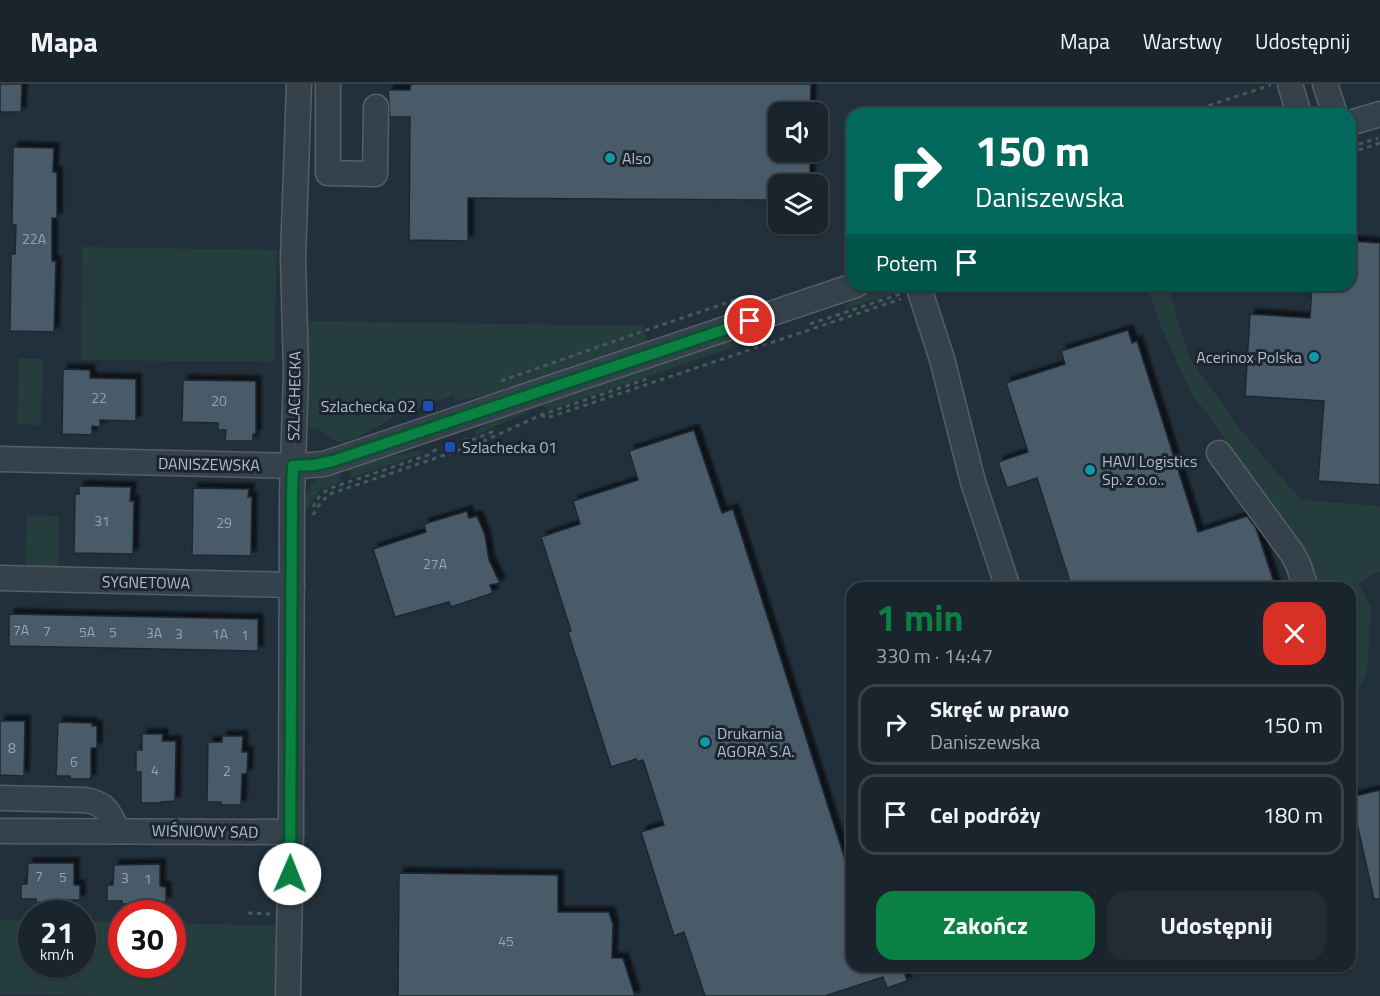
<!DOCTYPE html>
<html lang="pl">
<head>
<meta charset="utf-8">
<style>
	:root { --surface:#1a242c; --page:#232c34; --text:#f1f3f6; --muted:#9fa4a9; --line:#384148; --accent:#0b8043 }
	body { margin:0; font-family:"Titillium Web",sans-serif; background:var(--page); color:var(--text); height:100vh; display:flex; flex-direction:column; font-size:22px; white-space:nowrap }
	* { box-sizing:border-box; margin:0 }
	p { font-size:20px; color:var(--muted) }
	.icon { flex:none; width:33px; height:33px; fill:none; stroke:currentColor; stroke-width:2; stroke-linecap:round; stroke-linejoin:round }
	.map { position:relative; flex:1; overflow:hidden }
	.side { position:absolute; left:846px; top:498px; width:510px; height:390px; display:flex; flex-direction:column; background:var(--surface); border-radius:18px; box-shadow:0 2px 4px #0004,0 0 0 2px var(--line) }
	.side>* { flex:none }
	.guide { position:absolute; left:846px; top:24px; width:510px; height:183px; border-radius:18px; box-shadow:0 2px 4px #0004,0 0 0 2px var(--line); background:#00695c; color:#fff; overflow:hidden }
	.controls { position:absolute; left:768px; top:18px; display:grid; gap:12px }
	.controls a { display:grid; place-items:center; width:60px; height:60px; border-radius:12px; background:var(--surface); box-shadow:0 2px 4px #0004,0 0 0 2px var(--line); font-size:30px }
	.speed { position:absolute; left:18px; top:816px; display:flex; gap:12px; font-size:30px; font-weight:700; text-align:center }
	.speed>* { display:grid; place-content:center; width:78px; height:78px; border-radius:50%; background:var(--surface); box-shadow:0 2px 4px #0004,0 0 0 2px var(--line); line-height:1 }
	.speed small { font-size:15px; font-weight:400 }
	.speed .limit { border:9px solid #d22; background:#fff; color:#111 }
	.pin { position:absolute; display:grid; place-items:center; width:51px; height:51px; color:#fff; margin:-26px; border:3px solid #fff; border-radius:50%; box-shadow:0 2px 6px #0007 }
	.me { position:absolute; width:66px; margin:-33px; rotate:1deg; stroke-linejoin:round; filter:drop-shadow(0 0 4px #0008) }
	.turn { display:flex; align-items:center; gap:21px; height:126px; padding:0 30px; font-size:27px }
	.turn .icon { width:78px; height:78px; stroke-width:2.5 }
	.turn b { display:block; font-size:42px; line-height:51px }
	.then { display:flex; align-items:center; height:57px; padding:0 30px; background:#0003; gap:12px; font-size:22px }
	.round { display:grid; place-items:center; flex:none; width:63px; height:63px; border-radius:18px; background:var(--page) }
	.summary { display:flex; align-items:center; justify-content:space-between; height:102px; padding:0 30px }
	h1 { font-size:36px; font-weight:700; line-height:45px; color:var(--accent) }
	.button { display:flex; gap:12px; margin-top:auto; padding:12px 30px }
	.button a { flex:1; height:69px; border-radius:18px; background:var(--accent); color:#fff; font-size:24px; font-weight:700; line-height:69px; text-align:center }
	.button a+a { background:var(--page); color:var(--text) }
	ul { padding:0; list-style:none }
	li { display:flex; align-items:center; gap:18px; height:81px; margin:0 12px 9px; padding:0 18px; border:3px solid var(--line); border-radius:18px }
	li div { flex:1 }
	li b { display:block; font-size:22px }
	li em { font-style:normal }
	header { display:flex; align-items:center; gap:36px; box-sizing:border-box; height:84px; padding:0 30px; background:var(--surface); border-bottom:2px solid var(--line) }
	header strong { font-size:28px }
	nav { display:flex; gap:33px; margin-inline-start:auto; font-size:21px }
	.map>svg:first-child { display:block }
	.green { fill:#253e3d }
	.building { fill:#4a5a67; stroke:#1d2832; stroke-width:1.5; filter:url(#shadow) }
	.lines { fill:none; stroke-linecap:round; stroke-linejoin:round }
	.minor-casing { stroke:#535f69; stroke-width:27 }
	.path { stroke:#435a5a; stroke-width:3; stroke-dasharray:4.5 4.5; stroke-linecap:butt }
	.minor { stroke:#35414b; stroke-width:24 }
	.route-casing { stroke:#07532c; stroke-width:15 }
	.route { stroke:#0b8043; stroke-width:10 }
	.culture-dot { fill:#0f9aa8; stroke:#1b2630; stroke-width:2 }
	.transit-dot { fill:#1a4fb4; stroke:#1b2630; stroke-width:2 }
	.labels { text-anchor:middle; stroke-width:6; stroke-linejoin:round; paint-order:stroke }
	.number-label { font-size:14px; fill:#96a4af }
	.poi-label { font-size:16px; fill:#b0bcc7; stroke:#1b2630; text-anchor:start }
	.street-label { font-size:16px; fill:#b0bcc7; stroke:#1b2630 }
</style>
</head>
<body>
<header>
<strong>Mapa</strong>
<nav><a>Mapa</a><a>Warstwy</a><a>Udostępnij</a></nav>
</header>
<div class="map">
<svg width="1380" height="912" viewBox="0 0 1380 912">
	<defs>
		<filter id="shadow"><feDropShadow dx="5" dy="-5" stdDeviation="1.5" flood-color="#0009"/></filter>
	</defs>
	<rect width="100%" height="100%" fill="#22303b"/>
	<g class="green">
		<polygon points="82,163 277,166 274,278 81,276"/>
		<polygon points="1147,201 1167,201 1189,273 1240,345 1301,416 1380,422 1380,488 1373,490 1360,499 1363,508 1371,522 1367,588 1350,623 1350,504 1324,504 1269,426 1270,418 1209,332 1191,309 1162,245 1151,214"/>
		<path d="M887 203 899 208 844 225C853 208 869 203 887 203Z"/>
		<polygon points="308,237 643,242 648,260 518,304 455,317 453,312 396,332 359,353 339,359 318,345 303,343"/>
		<polygon points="769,239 772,247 770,251 550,326 541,322 476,351 475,347 496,335"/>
		<polygon points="19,274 43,275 41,341 17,340"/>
		<polygon points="422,366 424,369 353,393 350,392 347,383 366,377"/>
		<path d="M337 386 341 396 339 398 319 407 303 430C304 405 313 394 337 386Z"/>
		<polygon points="27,431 59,432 58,486 25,485"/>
		<polygon points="0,836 31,837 32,880 82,880 83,838 121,838 122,880 172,880 173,839 279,842 278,912 104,912 0,910"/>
	</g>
	<g class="building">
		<polygon points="0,0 22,0 21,28 0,28"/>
		<polygon points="411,0 811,0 810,28 778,28 778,68 810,68 810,100 778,100 778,116 468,114 468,157 409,156 410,33 390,33 388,6 410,6"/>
		<polygon points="13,63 54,64 53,88 57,88 57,134 52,134 52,177 56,177 54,248 10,247 11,170 15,170 16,141 12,140"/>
		<polygon points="1350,157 1380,159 1380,401 1318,397 1324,317 1245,312 1250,230 1310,234 1312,201 1350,201"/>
		<polygon points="1128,246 1132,259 1137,257 1198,448 1247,432 1256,444 1276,504 1072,504 1037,394 1007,404 998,378 1028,368 1006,299 1065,280 1061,267"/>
		<polygon points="63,285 90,286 90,294 136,295 136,337 100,336 100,343 92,342 92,351 62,350"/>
		<polygon points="183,296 256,297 256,350 253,350 253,357 225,357 226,346 218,346 218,339 182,338"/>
		<polygon points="694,346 722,429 733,425 852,797 852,882 908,882 909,885 904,886 907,897 887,904 883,893 825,912 705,912 684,848 674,852 641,748 664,741 643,676 637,678 636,675 611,683 568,548 571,547 541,453 580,440 573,417 638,396 629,367"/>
		<polygon points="79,402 131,403 130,417 134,417 133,470 74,469 75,410 79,410"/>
		<polygon points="193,404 249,405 248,413 252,413 251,472 192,471"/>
		<polygon points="467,427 469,434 477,432 485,451 489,476 500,499 490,501 493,509 451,523 449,518 395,533 373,465 426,448 424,440"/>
		<polygon points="9,530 258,535 258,567 9,562"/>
		<polygon points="0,637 25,637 24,692 0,691"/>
		<polygon points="58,638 92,639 92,642 97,642 97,664 91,664 91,695 70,695 70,692 56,692"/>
		<polygon points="142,650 163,650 162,657 176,657 175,717 161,718 161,719 141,719 141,688 136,688 136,666 142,666"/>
		<polygon points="222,652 243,652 242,668 248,668 247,690 242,690 241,721 221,721 221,718 207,718 208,658 222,658"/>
		<polygon points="1380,706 1380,815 1374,815 1351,713"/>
		<polygon points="28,779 74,779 74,801 80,801 80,816 64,816 64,818 52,819 36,818 36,815 21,815 21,800 27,800"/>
		<polygon points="160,780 160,802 166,803 166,818 150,817 150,820 122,820 122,817 107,817 107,801 113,801 114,781"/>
		<polygon points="399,789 558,791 558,828 609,828 613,841 612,874 623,874 635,912 398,912"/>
	</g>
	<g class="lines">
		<defs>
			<g id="minor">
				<polyline points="328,0 328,89 375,90 376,23"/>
				<polyline points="1290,0 1299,30"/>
				<polyline points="1325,0 1335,30"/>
				<polyline points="1350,39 1380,30"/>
				<polyline points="918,201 942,275 973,398 1008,504"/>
				<polyline points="1219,369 1292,469 1298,480 1306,504"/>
				<polyline points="0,375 299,382 324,380 856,201"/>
				<polyline points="0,494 292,501"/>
				<path d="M0 714 85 716C106 719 109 729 118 747"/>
				<polyline points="0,747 291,748"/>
				<polyline points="288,912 291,748 292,411 296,289 293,174 299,0"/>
			</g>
		</defs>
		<use href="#minor" class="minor-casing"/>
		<g class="path">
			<polyline points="1183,30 1271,1"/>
			<polyline points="1350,63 1378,54"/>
			<polyline points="1350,69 1380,59"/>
			<polyline points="810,240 900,210"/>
			<polyline points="501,297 632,251 735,216 748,214"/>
			<polyline points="541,331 547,334 901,215"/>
			<polyline points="463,356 476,355 496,346"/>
			<polyline points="313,423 319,413 328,405 428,371 437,365"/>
			<polyline points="313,431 321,418 330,410 477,360 541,331 647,295"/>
			<polyline points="248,829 270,830"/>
		</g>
		<use href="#minor" class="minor"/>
	</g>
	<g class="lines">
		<defs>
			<polyline id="route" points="290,790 292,411 293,382 314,381 333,377 750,237"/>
		</defs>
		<use href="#route" class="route-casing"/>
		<use href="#route" class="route"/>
	</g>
	<g class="culture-dot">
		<circle cx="610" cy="74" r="6"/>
		<circle cx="1314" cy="273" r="6"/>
		<circle cx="1090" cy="386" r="6"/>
		<circle cx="705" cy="658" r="6"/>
	</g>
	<g class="transit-dot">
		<rect x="422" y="316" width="12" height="12" rx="3"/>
		<rect x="444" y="357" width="12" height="12" rx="3"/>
	</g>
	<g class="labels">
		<g class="number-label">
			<text x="34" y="160">22A</text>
			<text x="99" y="319">22</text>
			<text x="219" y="322">20</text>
			<text x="102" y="442">31</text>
			<text x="224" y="444">29</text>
			<text x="435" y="485">27A</text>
			<text x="21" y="551">7A</text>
			<text x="47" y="552">7</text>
			<text x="87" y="553">5A</text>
			<text x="113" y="553">5</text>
			<text x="154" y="554">3A</text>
			<text x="179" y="555">3</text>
			<text x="220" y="555">1A</text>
			<text x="245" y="556">1</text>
			<text x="12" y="669">8</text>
			<text x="74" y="683">6</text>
			<text x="155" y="691">4</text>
			<text x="227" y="692">2</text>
			<text x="39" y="797">7</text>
			<text x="63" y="798">5</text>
			<text x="125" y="799">3</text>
			<text x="148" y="800">1</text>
			<text x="506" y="862">45</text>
		</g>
		<g class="poi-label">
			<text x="622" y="80">Also</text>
			<text x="1302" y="279" text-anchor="end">Acerinox Polska</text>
			<text x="416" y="328" text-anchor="end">Szlachecka 02</text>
			<text x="462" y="369">Szlachecka 01</text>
			<text x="1102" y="383">HAVI Logistics<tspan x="1102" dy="18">Sp. z o.o..</tspan></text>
			<text x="717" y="655">Drukarnia<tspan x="717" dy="18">AGORA S.A.</tspan></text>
		</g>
		<g class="street-label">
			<text transform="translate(294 312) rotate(-89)" y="6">SZLACHECKA</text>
			<text transform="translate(209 380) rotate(1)" y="6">DANISZEWSKA</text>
			<text transform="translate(146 498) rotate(1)" y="6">SYGNETOWA</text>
			<text transform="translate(205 747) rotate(1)" y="6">WIŚNIOWY SAD</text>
		</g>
	</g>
</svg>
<div class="controls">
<a><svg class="icon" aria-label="sound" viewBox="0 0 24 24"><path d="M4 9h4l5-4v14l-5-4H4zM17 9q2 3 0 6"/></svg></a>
<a><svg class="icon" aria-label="layers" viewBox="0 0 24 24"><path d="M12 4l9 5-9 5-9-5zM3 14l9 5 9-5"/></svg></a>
</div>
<div class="speed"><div>21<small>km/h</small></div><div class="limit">30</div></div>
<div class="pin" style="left:750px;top:237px;background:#d93025"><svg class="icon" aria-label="arrive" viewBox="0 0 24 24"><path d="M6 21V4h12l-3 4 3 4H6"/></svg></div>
<svg class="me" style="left:290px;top:790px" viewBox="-20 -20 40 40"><circle r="19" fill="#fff"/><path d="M0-13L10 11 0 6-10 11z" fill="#0b8043"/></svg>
<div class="guide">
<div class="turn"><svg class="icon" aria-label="right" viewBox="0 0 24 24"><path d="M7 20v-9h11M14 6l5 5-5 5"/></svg><div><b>150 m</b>Daniszewska</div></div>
<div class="then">Potem<svg class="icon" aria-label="arrive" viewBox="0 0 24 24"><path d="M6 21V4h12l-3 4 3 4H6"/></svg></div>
</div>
<section class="side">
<div class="summary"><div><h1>1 min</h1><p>330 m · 14:47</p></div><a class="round" style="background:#d93025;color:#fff"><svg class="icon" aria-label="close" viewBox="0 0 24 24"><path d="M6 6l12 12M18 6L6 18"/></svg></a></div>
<ul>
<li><svg class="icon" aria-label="right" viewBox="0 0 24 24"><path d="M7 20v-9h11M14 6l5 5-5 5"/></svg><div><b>Skręć w prawo</b><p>Daniszewska</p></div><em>150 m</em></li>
<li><svg class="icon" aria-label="arrive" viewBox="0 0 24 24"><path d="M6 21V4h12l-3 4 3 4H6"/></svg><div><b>Cel podróży</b></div><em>180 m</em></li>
</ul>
<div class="button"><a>Zakończ</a><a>Udostępnij</a></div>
</section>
</div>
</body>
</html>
